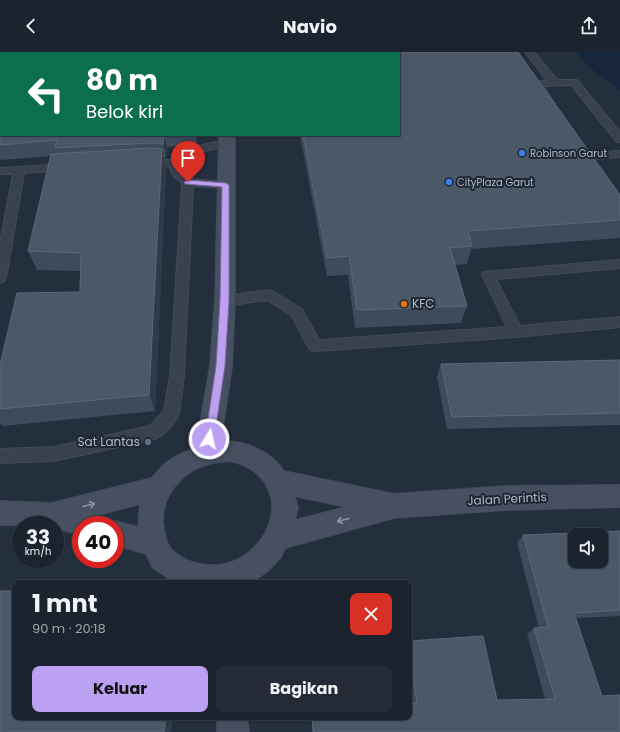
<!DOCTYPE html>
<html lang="id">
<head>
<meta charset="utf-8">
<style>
	:root { --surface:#1b232e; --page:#242b36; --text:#f1f3f6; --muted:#a0a4aa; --line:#39404a; --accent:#bca0f2 }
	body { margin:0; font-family:Poppins,sans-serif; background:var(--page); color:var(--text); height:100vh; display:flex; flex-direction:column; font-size:15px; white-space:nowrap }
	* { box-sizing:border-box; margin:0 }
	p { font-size:13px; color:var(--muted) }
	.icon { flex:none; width:22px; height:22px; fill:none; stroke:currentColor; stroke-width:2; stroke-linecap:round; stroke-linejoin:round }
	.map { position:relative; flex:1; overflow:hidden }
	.details { position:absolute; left:12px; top:528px; width:400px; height:140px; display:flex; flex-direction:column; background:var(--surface); border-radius:8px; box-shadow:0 1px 3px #0004,0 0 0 1px var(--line) }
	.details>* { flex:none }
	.guide { position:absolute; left:0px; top:0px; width:400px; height:84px; box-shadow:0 1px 3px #0004,0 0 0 1px var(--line); background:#0b6e4f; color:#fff; overflow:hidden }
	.buttons { position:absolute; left:568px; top:476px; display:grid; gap:8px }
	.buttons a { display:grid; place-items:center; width:40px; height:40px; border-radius:8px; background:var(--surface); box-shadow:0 1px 3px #0004,0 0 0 1px var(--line); font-size:20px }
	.speed { position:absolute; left:12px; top:464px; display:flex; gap:8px; font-size:20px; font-weight:700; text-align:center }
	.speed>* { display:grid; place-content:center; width:52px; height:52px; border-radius:50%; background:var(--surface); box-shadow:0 1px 3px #0004,0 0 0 1px var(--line); line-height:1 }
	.speed small { font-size:10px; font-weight:400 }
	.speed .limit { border:6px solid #d22; background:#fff; color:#111 }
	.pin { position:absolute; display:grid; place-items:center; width:34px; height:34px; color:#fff; margin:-41px -17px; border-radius:50% 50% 50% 0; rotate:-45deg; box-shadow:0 0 4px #0007 }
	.pin .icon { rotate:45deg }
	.me { position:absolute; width:44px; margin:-22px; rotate:9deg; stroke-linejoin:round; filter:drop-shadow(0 0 3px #0008) }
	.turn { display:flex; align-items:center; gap:14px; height:84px; padding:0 20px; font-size:18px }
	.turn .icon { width:52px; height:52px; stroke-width:2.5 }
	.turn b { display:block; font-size:28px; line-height:34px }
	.round { display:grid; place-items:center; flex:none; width:42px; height:42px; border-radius:8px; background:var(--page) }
	.summary { display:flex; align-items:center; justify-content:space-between; height:68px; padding:0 20px }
	h1 { font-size:24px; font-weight:700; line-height:30px }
	.primary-button { display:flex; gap:8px; margin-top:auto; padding:8px 20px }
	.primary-button a { flex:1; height:46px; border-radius:8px; background:var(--accent); color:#111; font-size:16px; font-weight:700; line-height:46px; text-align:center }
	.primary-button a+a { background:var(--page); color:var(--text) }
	header { display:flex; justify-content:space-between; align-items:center; height:52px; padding:0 20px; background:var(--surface); font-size:18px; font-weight:700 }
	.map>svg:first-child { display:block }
	.water { fill:#17263c }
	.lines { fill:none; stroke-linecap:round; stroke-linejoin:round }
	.lane-casing { stroke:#414a57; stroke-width:2 }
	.secondary-casing { stroke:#414a57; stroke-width:2 }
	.lane { fill:#38414e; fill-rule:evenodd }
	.secondary { fill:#465061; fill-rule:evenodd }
	.wall { fill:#3f4b5c }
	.shaded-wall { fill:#2f3b4b }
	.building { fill:#4b5868; stroke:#5c6777; fill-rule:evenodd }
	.oneway { stroke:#8e96a5 }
	.route { fill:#bca0f2; stroke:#7a689d }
	.shop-dot { fill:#3f7fe0; stroke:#1d2633; stroke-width:1.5 }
	.food-dot { fill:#e8710a; stroke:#1d2633; stroke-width:1.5 }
	.service-dot { fill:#5c6f8a; stroke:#1d2633; stroke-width:1.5 }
	.labels { text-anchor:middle; stroke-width:4; stroke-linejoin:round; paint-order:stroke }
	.far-poi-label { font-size:10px; fill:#b4bcc9; stroke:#1d2633; text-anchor:start }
	.poi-label { font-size:12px; fill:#b4bcc9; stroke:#1d2633; text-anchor:start }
	.street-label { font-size:12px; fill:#b4bcc9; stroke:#1d2633 }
</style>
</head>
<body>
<header><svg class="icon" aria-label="back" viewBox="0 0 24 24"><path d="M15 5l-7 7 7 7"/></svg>Navio<svg class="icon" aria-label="share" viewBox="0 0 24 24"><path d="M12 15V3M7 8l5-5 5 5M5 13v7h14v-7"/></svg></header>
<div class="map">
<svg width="620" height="680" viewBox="0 0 620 680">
	<rect width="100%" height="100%" fill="#242f3e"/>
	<polygon class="water" points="576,0 620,0 620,38 589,15"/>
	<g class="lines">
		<defs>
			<g id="lane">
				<polygon points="525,0 534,0 557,28 577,28 620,80 620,90 616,89 571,33 543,34 551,46 546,49 543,48 532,32 537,29 547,29"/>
				<path d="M228 88 233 91 232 93 195 101 179 111 183 121 191 127 226 130 230 131 232 133 230 135 226 136 193 134 184 324 179 362C174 371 165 383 155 387L54 409 0 411V397L54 395 150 374 164 359 170 324 182 131 174 125 169 114H144L139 111 144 108H170L187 96Z"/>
				<polygon points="620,99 620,105 591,107 596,115 591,118 587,117 579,104 584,101"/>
				<polygon points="68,112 73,115 72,117 24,121 6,226 5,229 0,231 0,191 13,122 0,122 0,116"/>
				<polygon points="620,208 620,216 496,227 520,274 620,265 620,275 516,285 315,299 310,298 292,264 267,248 225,254 220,252 218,249 220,246 225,244 269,238 274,240 302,257 319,288 507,275 482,223 483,220"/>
			</g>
			<g id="secondary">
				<rect x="216" y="0" width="12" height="1"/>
				<path d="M219 83H235V249L232 314 221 389C244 388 271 399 284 419L394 442 506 434 620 433V455L506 458 394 466 285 496 281 505 267 520 250 531H175L153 516 146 502 115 493V473L106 472 115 469 138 475 140 452 95 464 100 473H81V483L55 476V473H0V449L52 451 152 426 163 413 173 406 196 395 210 314 215 249ZM230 409C236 411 242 412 247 415 303 446 256 528 196 511 187 509 176 503 170 496 165 488 164 479 163 470 162 443 183 418 209 412 216 410 223 410 230 409ZM294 444 346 455 295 468 298 455Z"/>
				<polygon points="217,665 247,665 249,680 217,680"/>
			</g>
		</defs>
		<use href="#lane" class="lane-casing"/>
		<use href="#secondary" class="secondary-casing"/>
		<use href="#lane" class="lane"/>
		<use href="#secondary" class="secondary"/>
	</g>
	<g class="wall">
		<polygon points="0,0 203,0 203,1 1,1 1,83 197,83 197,92 167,95 166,106 164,106 166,115 155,359 2,374 0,371 0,313 80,240 81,219 37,218 28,199 51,104 0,108"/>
		<polygon points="284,0 518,0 620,143 620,186 471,197 467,212 455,213 467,254 461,271 355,276 348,223 327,224 300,83 399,83 399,1 284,1"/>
		<polygon points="620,308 620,373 447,377 437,325 441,312"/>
		<polygon points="620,479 620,564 576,566 602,644 312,665 412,652 409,626 409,589 497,648 545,647 527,582 534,576 539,576 517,491 523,483"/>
	</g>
	<g class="shaded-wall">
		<polygon points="164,83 167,95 166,106 163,92"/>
		<polygon points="195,83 197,83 197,92"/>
		<polygon points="162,97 166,115 155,359 149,343"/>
		<polygon points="166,665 173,665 171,680 164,680"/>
	</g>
	<g class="building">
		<polygon points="0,0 201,0 201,1 1,1 1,83 164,83 163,92 151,91 55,96 57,88 0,93"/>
		<polygon points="287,0 518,0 620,143 620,168 468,179 472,194 450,196 467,254 357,258 349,204 327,206 303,83 399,83 399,1 287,1"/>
		<polygon points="150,96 162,97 149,343 0,357 0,313 17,241 80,240 81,201 28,199 51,102"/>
		<polygon points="620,308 620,361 452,365 441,312"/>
		<path d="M620 479V558L574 561 602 644 620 643V680H313L312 665H409V652L417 651 409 596V589L483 584 497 648 555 647 534 576 548 575 523 483ZM575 483H601V509H575Z"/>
		<polygon points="0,539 15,539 15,665 166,665 164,680 0,680"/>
	</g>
	<defs><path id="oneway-shaft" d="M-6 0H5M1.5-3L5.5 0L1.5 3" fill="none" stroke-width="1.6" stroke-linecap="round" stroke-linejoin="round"/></defs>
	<g class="oneway">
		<use href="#oneway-shaft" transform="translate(89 453) rotate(-14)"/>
		<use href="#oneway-shaft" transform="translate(343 468) rotate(165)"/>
	</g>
	<polygon class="route" points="188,128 226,131 229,133 229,249 225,314 214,387 213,390 209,391 206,390 205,387 216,314 220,249 222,135 185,132 184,130"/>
	<g class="shop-dot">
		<circle cx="522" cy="101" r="4"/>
		<circle cx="449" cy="130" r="4"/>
	</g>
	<circle class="food-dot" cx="404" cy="252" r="4"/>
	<circle class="service-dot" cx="148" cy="390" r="4"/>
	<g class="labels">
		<g class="far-poi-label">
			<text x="530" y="105">Robinson Garut</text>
			<text x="457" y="134">CityPlaza Garut</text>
		</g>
		<g class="poi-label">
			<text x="412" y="256">KFC</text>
			<text x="140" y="394" text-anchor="end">Sat Lantas</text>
		</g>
		<g class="street-label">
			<text transform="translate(507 447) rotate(-3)" y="4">Jalan Perintis</text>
		</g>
	</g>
</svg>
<div class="buttons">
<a><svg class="icon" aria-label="sound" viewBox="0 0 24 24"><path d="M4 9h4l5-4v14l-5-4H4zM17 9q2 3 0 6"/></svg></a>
</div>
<div class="speed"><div>33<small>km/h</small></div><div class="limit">40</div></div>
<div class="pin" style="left:188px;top:130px;background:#d93025"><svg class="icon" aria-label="arrive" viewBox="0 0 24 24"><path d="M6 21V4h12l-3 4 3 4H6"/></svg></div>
<svg class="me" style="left:209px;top:387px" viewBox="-20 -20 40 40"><circle r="17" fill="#bca0f2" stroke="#fff" stroke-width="3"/><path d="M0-11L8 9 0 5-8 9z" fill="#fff"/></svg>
<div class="guide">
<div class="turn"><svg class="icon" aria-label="left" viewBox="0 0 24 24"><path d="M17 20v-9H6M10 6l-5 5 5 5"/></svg><div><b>80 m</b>Belok kiri</div></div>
</div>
<section class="details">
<div class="summary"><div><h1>1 mnt</h1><p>90 m · 20:18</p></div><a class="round" style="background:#d93025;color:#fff"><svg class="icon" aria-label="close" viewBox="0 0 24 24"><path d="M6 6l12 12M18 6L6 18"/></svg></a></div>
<div class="primary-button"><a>Keluar</a><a>Bagikan</a></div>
</section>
</div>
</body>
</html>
